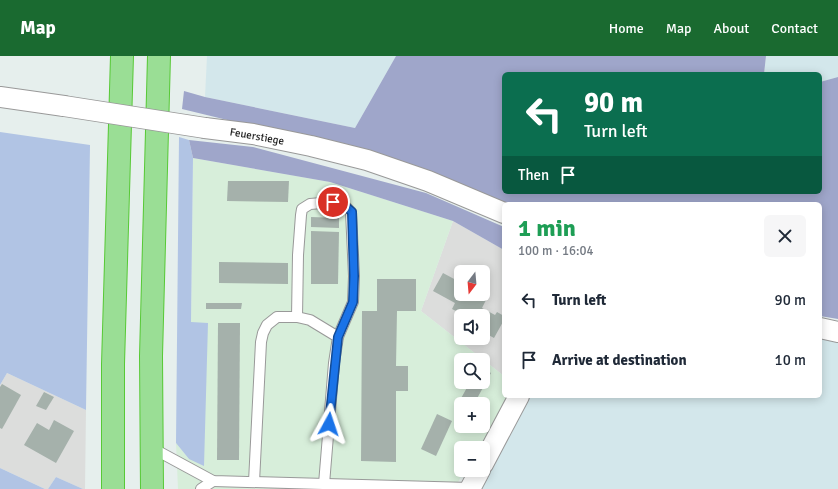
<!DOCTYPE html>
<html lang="en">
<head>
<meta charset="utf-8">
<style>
	:root { --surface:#fff; --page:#f6f6f7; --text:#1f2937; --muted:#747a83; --accent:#1a6a30 }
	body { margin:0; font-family:Signika,sans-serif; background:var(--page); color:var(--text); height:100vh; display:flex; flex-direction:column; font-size:15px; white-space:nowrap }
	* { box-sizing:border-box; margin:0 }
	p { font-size:13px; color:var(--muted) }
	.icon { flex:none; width:22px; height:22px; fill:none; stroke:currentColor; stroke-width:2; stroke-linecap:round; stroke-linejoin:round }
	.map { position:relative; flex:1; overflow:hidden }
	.panel { position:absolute; left:502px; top:146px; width:320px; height:196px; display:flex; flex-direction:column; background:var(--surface); border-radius:6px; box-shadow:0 2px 10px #0003 }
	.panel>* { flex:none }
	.guide { position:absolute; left:502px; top:16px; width:320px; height:122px; border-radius:6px; box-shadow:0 2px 10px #0003; background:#0b6e4f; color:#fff; overflow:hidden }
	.needle { width:26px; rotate:196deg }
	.fabs { position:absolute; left:454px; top:209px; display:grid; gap:8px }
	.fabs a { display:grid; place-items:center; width:36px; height:36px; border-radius:6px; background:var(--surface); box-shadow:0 2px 10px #0003; font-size:20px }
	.pin { position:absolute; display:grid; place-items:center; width:34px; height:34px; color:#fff; margin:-17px; border:2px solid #fff; border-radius:50%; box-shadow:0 1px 4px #0007 }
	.me { position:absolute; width:44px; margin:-22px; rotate:5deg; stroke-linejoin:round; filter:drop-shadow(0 0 3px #0008) }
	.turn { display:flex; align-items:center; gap:14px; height:84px; padding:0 16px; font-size:18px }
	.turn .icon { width:52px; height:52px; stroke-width:2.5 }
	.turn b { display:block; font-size:28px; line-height:34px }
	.then { display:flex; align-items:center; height:38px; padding:0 16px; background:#0003; gap:8px; font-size:15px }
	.round { display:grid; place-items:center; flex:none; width:42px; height:42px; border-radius:6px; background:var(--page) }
	.headline { display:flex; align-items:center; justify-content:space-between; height:68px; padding:0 16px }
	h1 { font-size:24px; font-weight:700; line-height:30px; color:#1e9e55 }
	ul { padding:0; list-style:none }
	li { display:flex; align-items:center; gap:12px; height:60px; padding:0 16px }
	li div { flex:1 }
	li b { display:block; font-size:15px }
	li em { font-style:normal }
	header { display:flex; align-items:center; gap:24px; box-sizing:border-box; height:56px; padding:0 20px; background:var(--accent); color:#fff }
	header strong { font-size:19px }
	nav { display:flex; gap:22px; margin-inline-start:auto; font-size:14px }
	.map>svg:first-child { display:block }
	.residential { fill:#dcdddc; fill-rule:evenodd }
	.commercial { fill:#d7eeda; fill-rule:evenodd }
	.farmland { fill:#d3e7eb }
	.grass { fill:#b1c4e4 }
	.forest { fill:#9fa6ca }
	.building { fill:#a5b1ab }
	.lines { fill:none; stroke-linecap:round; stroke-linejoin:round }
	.lane-casing { stroke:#999; stroke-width:12 }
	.street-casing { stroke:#999; stroke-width:22 }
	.highway-casing { stroke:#57c936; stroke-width:24 }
	.lane { stroke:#fff; stroke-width:10 }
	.street { stroke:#fff; stroke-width:20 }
	.highway { stroke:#9ade95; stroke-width:22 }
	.street-bridge-casing { stroke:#999; stroke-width:22; stroke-linecap:butt }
	.street-bridge { stroke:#fff; stroke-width:20 }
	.route-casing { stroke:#114b97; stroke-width:10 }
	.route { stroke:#1a73e8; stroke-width:7 }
	.labels { text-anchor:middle; stroke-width:3.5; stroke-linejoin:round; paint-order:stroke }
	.street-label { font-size:11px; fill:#1f1f1f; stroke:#fff }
</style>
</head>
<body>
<header>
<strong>Map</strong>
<nav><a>Home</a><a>Map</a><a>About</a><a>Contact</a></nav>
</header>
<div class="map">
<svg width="838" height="433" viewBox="0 0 838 433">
	<rect width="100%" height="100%" fill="#e6efed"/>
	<g class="residential">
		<path d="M453 165 504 194V320L421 255ZM461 216H483V238H461ZM461 260H483V282H461Z"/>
		<polygon points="7,317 86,354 85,433 83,433 56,421 48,433 45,433 0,412 0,329"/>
	</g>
	<path class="commercial" d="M193 102 330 126 453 165 421 255 504 320V340H509L479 392H461V414H465L454 433H178L176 387 189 403 208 267H191ZM461 304H483V326H461ZM461 348H483V370H461Z"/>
	<g class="farmland">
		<polygon points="207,0 396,0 355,72 205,41"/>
		<polygon points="766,0 838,0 838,21 820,26 820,18 764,18"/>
		<polygon points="820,282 838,286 838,433 477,433 528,340 820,340"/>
	</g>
	<g class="grass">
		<polygon points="0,76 90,89 86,354 7,317 0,329"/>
		<polygon points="179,81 189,84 193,102 191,266 208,267 204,410 189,403 176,387"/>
		<polygon points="0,412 45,433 0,433"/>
		<polygon points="56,421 83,433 48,433"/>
	</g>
	<g class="forest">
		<polygon points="396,0 766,0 764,18 504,18 504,136 820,136 820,26 838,21 838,263 820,260 820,148 505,148 252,70 182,53 184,35 205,41 355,72"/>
		<polygon points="189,84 253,91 426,137 504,171 504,194 453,165 330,126 193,102"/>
	</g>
	<g class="building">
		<polygon points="228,125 289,125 288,146 227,145"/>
		<polygon points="311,161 339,162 339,172 311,171"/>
		<polygon points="311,175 339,176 338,228 311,228"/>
		<polygon points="219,206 288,207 288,228 219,227"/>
		<polygon points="443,217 456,224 458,222 461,224 461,238 469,238 476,242 477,239 486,244 482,252 495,259 497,256 504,260 504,264 494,282 483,276 483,260 466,260 452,253 455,247 433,235"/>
		<polygon points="377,223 416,223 416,255 397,255 396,310 408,310 408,335 396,335 396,406 361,405 362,255 377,255"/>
		<polygon points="206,247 242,247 241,253 206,253"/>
		<polygon points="218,267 240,267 239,404 217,404"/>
		<polygon points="483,312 491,317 474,348 462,348 459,346 470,326 483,326"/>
		<polygon points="2,328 21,339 2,373 0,372 0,331"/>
		<polygon points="44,336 54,341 46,354 36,350"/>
		<polygon points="437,358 452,365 436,400 421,393"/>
		<polygon points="54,364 74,375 56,407 24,389 37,367 49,374"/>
	</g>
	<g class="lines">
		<defs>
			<g id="lane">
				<polyline points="297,261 298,199 301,159 302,153 310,148 333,146 344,149 351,156 354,220 353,246 338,281"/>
				<polyline points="152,392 213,425 470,432"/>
				<polyline points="254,426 261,286 263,277 267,269 277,261 297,261 310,264 338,281 334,307 324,428"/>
				<polyline points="201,433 213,425"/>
			</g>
			<g id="street">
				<polyline points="0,41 64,50"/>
				<polyline points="205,72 253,78 311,90 367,104 428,125 504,157"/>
				<polyline points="820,272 838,276"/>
				<polyline points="483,408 519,340"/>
				<polyline points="470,433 480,414"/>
			</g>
			<g id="highway">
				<polyline points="113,433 113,308 122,0"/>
				<polyline points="152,433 151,300 159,0"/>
			</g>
		</defs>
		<use href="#lane" class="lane-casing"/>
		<use href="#street" class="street-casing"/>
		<use href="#highway" class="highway-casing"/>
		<use href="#lane" class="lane"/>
		<use href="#street" class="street"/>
		<use href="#highway" class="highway"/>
		<defs>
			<polyline id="street-bridge" points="64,50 205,72"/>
		</defs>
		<use href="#street-bridge" class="street-bridge-casing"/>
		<use href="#street-bridge" class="street-bridge"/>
	</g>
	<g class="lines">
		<defs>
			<polyline id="route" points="329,368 338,281 353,246 354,220 352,156 344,149 333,146"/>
		</defs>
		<use href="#route" class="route-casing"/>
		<use href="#route" class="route"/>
	</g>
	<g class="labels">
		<g class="street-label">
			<text transform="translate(257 80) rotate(10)" y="4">Feuerstiege</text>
		</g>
	</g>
</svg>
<div class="fabs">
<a><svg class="needle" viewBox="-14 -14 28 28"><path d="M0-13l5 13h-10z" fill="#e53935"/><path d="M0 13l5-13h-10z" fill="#747a83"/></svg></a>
<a><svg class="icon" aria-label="sound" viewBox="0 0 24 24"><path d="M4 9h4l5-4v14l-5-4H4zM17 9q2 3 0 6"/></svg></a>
<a><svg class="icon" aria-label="search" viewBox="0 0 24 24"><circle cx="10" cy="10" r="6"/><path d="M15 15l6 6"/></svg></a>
<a>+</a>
<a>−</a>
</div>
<div class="pin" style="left:333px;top:146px;background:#d93025"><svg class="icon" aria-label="arrive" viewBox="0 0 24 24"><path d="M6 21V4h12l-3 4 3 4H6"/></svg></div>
<svg class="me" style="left:329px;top:368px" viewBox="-20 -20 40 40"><path d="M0-17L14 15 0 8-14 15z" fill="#1a73e8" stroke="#fff" stroke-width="4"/></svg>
<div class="guide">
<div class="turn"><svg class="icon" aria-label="left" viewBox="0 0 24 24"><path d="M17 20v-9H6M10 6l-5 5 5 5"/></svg><div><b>90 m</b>Turn left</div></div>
<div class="then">Then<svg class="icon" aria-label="arrive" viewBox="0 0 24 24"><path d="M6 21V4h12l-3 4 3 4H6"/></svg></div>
</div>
<section class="panel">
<div class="headline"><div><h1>1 min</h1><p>100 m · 16:04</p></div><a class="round"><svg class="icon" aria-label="close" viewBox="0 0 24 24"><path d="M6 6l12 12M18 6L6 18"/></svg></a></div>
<ul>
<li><svg class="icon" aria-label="left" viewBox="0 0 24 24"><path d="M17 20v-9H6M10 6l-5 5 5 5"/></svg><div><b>Turn left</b></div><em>90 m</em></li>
<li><svg class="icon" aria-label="arrive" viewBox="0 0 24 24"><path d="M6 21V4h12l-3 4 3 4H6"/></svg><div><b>Arrive at destination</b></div><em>10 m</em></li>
</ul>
</section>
</div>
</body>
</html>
